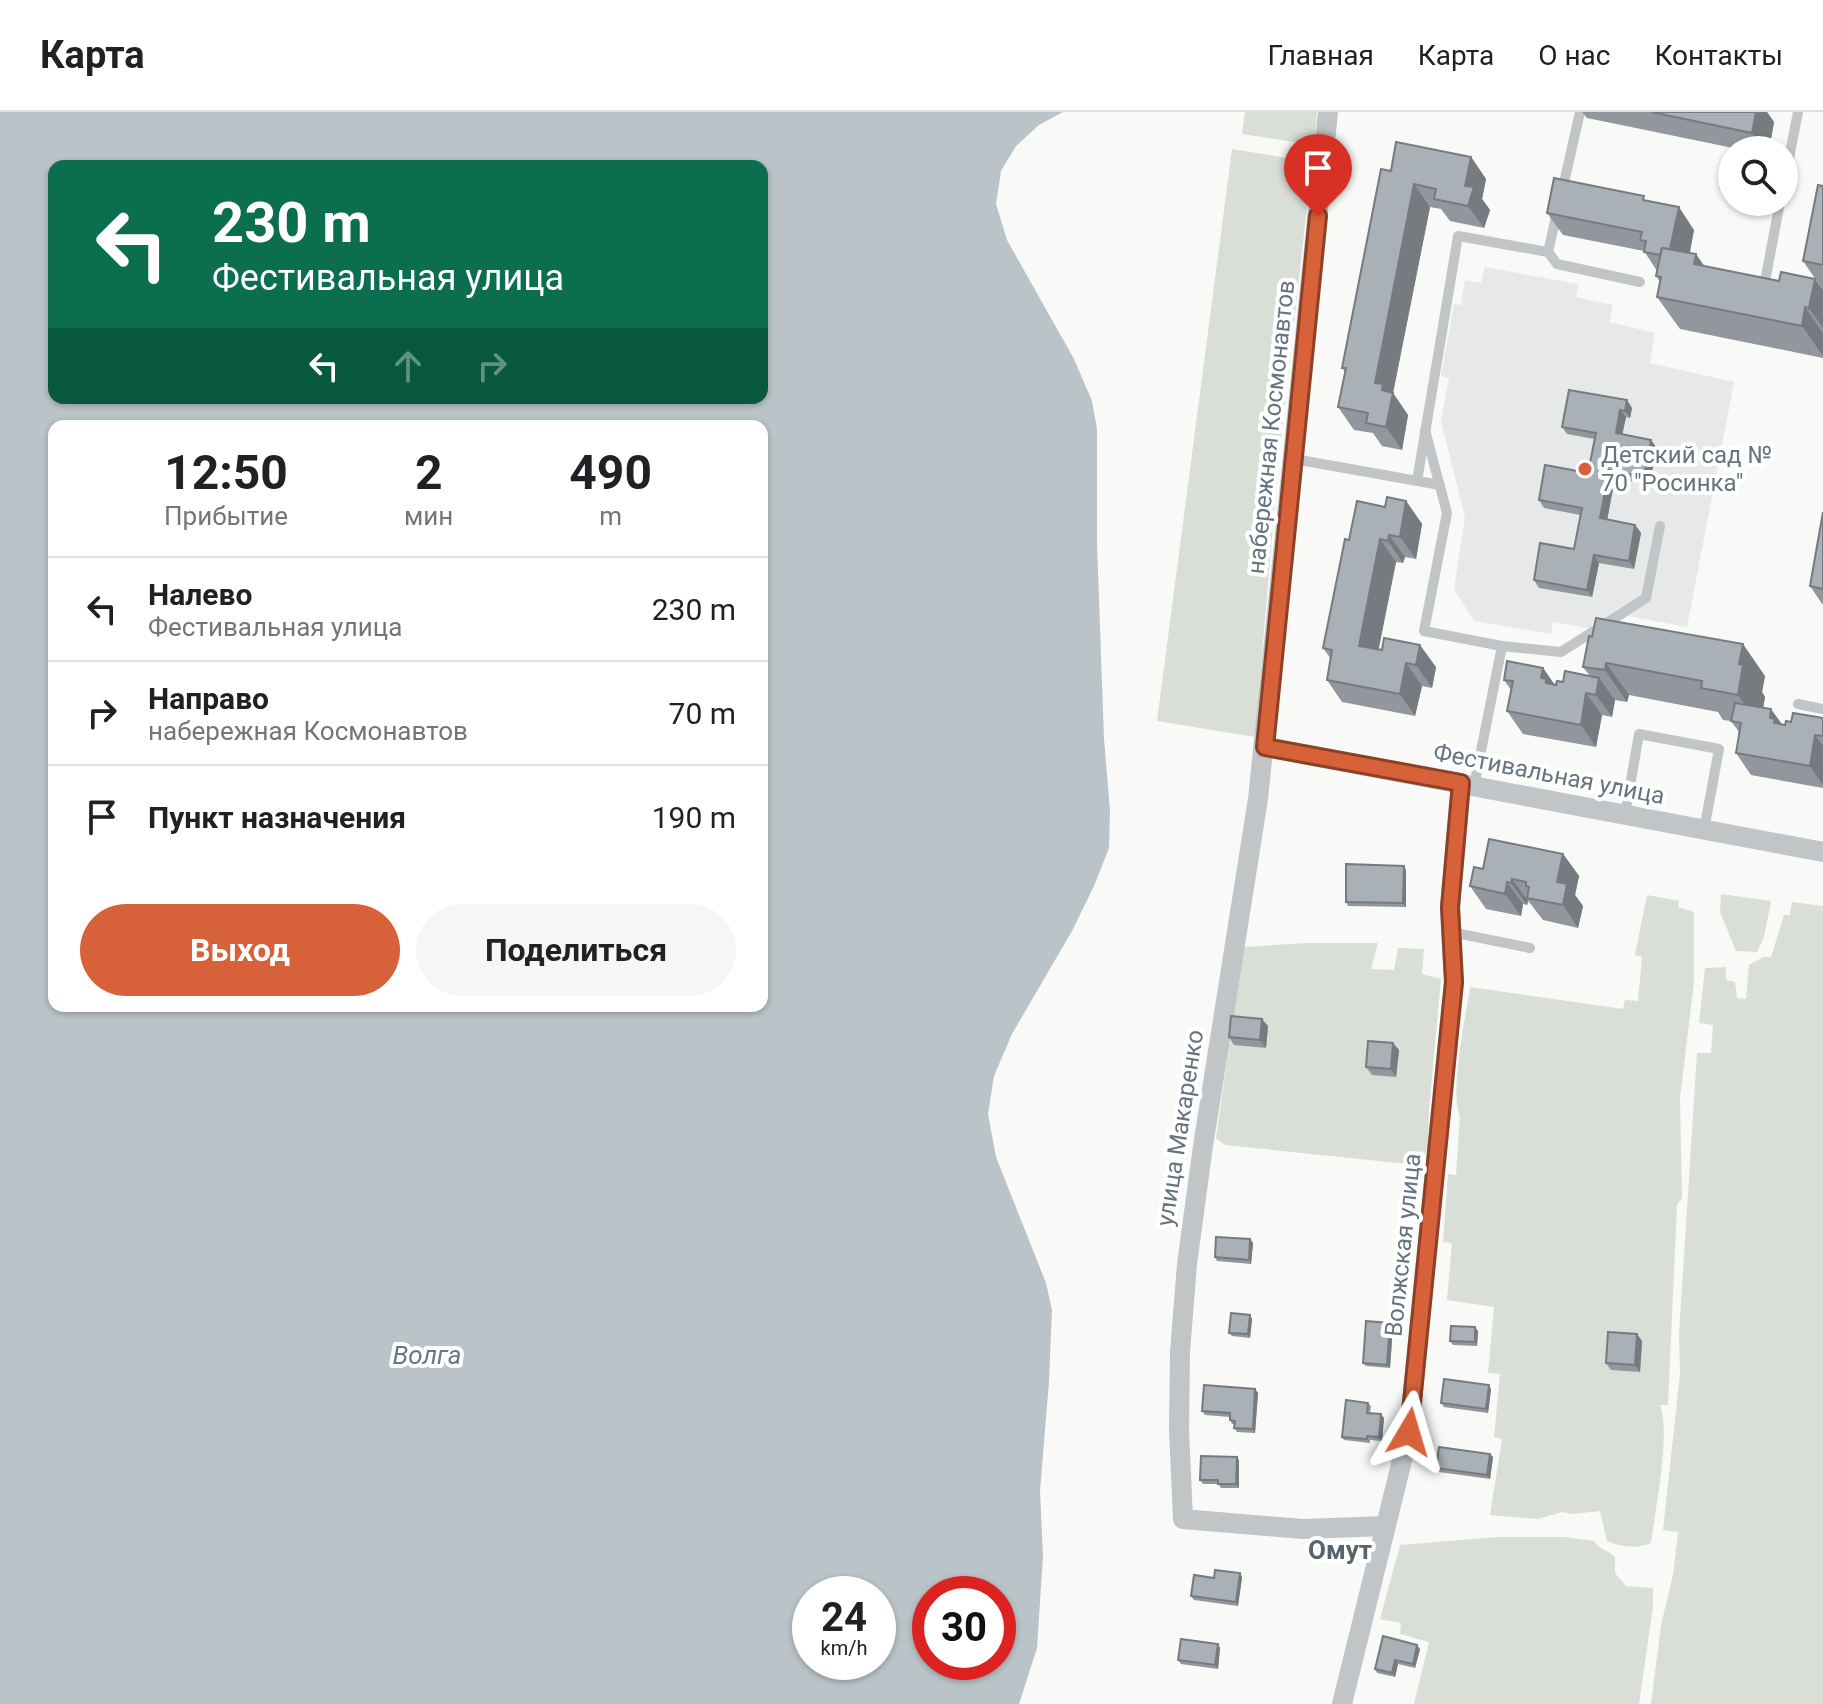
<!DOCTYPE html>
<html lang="ru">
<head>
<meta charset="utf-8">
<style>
	:root { --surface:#fff; --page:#f6f6f6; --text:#202124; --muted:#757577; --line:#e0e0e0; --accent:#d7623a }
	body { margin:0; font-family:Roboto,sans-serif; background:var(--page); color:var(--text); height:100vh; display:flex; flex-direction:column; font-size:30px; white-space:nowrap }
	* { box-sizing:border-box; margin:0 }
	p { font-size:26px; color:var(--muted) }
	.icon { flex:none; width:44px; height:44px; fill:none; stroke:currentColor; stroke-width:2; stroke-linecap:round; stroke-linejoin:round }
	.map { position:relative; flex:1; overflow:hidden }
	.drawer { position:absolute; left:48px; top:308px; width:720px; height:592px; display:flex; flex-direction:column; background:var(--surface); border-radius:16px; box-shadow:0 2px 6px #0004 }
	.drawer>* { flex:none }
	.top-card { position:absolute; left:48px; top:48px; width:720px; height:244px; border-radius:16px; box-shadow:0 2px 6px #0004; background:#0b6e4f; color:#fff; overflow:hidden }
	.buttons { position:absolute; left:1718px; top:24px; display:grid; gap:16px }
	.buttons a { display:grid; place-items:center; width:80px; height:80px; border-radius:50%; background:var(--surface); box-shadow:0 2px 6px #0004; font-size:40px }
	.speed { position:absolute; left:792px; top:1464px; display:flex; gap:16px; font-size:40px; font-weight:700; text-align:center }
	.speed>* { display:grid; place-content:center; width:104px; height:104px; border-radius:50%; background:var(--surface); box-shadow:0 2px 6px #0004; line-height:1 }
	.speed small { font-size:20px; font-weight:400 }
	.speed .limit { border:12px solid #d22; background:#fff; color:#111 }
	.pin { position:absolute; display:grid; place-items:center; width:68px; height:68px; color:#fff; margin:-82px -34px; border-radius:50% 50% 50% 0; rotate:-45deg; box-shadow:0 0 8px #0007 }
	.pin .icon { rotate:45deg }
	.me { position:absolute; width:88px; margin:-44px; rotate:7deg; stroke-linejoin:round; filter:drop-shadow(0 0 6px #0008) }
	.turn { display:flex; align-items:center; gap:28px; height:168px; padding:0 32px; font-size:36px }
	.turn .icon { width:104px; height:104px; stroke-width:2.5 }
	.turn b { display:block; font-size:56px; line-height:68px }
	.lanes { display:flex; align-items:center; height:76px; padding:0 32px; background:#0003; justify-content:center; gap:40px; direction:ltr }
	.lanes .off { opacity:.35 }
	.eta { display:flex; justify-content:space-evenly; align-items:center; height:136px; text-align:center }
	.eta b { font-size:48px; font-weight:700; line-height:56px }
	.primary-button { display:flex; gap:16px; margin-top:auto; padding:16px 32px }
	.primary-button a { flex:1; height:92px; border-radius:48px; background:var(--accent); color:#fff; font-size:32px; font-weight:700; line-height:92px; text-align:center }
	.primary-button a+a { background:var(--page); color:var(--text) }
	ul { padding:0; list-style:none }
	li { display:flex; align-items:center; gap:24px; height:104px; padding:0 32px; border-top:2px solid var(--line) }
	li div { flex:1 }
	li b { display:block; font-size:30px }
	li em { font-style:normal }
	header { display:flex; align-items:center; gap:48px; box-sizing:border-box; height:112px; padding:0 40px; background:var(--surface); border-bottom:2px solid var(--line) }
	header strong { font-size:38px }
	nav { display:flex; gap:44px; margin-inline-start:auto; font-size:28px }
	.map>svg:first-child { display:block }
	.built { fill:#e7e8e8 }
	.green { fill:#d9ded7 }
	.water { fill:#bac4c8; fill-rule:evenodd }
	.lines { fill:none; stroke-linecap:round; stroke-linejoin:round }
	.service { stroke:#c1c5c8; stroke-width:10 }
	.minor { stroke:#c1c5c8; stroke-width:20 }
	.wall { fill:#91979d }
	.shaded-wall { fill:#767b7f }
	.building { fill:#a9b0b6; stroke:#767b7f; stroke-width:2 }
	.route-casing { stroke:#8c4026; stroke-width:20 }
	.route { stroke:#d7623a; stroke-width:14 }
	.poi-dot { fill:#d7623a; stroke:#fff; stroke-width:3 }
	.labels { text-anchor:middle; stroke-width:8; stroke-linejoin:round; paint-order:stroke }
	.street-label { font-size:24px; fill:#667480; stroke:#fff }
	.poi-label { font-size:24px; fill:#667480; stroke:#fff; text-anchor:start }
	.water-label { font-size:26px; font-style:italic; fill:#677981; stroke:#fff }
	.neighbourhood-label { font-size:26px; font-weight:bold; fill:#58636c; stroke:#fff }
</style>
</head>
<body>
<header>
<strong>Карта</strong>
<nav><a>Главная</a><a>Карта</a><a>О нас</a><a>Контакты</a></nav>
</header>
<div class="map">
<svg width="1823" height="1592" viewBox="0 0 1823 1592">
	<rect width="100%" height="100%" fill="#f9f9f8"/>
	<polygon class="built" points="1485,155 1578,172 1576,185 1613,193 1610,210 1655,221 1650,251 1734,270 1687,515 1628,504 1604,519 1553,510 1551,522 1474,509 1454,477 1465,405 1441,309 1449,266 1441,264 1454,192 1461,193 1465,168 1481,171"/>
	<g class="green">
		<polygon points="1245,0 1317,0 1314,33 1242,22"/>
		<polygon points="1232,37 1312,50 1278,355 1255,625 1157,609"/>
		<polygon points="1721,782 1771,789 1764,825 1757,840 1736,839 1720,800"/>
		<path d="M1647 783 1679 789 1678 795 1694 800V870L1680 986 1682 1086 1677 1093 1668 1293H1660C1671 1321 1655 1398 1651 1431 1638 1437 1619 1435 1607 1429L1600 1399 1573 1402 1562 1400 1538 1407 1490 1403 1502 1327 1494 1325 1500 1262 1488 1261 1494 1195 1447 1188 1452 1131 1443 1130 1448 1062 1456 1063 1460 1004C1449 981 1466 903 1470 875L1623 897 1625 888 1638 889 1642 845 1635 843Z"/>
		<polygon points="1792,790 1823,794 1823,1592 1651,1592 1661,1513 1673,1463 1678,1420 1663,1418 1680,1262 1679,1222 1697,941 1711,941 1713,913 1699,911 1705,856 1726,855 1726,868 1735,870 1737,886 1746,887 1749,853 1763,845 1771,845 1784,803 1790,803"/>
		<polygon points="1307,831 1378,831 1371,857 1394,858 1398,836 1424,837 1422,862 1441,867 1429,998 1428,1037 1418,1053 1225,1033 1216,1026 1243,835"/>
		<path d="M1499 1425H1565L1594 1429C1600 1438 1608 1438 1615 1445V1461L1626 1474 1653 1476V1495L1639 1592H1414L1429 1530 1400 1522 1401 1511 1380 1507 1400 1433Z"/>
	</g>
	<path class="water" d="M0 0H1063L1039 13 1016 34 1001 59 996 92 1007 128 1074 247 1092 289 1097 317V431L1104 627 1110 698 1109 736 1094 774 1072 819 1012 922 994 964 988 1002 996 1045 1046 1171 1052 1198 1049 1270 1040 1379 1043 1444 1037 1536 1019 1592H0ZM54 54H762V286H54ZM54 314H762V894H54ZM810 1482H878V1550H810ZM930 1482H998V1550H930Z"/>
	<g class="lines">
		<g class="service">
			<polyline points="1784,72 1798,0"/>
			<polyline points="1562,80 1580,0"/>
			<polyline points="1548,140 1557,100"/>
			<polyline points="1766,176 1764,175 1780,90"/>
			<polyline points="1425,318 1447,401 1424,519 1502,534 1561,540 1646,486 1660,414"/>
			<polyline points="1294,347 1440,373"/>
			<polyline points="1417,369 1458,124 1548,140 1557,152 1640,170"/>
			<polyline points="1798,592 1823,597"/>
			<polyline points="1474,674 1502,534"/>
			<polyline points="1625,703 1639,622 1719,637 1704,718"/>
			<polyline points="1451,820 1530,836"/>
		</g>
		<g class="minor">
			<polyline points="1328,0 1258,687 1203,1034 1187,1152 1180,1240 1179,1318 1183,1407 1303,1417 1386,1414"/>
			<polyline points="1265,635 1823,740"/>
			<polyline points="1342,1592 1409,1320 1454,870 1450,795 1461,671"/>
		</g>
	</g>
	<g class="wall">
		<polygon points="1582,0 1767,0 1774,10 1769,38 1743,38 1587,6"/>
		<polygon points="1471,45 1486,67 1482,87 1490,98 1484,116 1450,109 1441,97 1430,95 1393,281 1408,303 1402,338 1382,334 1373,321 1354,318 1338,295 1345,260 1342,256 1391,59"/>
		<polygon points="1823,74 1823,178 1803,149"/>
		<polygon points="1547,101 1694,118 1690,141 1704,154 1779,169 1815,167 1823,178 1823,246 1680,217 1657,185 1660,170 1656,164 1657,159 1644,139 1563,123"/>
		<polygon points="1569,278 1632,296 1630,306 1626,305 1622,322 1651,328 1656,335 1650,373 1615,366 1607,408 1635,413 1641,421 1634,457 1599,451 1592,485 1539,476 1534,468 1574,437 1580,403 1544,396 1539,388 1588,361 1594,327 1567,322 1562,315"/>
		<polygon points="1406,389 1422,412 1416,447 1405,445 1403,451 1396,450 1378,538 1436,555 1432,576 1422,574 1415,604 1342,590 1327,568 1331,547 1323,536 1349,428 1385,395"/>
		<polygon points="1823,400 1823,493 1810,474"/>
		<polygon points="1589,524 1765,564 1762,580 1765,585 1763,596 1782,612 1785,613 1791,610 1823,606 1823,676 1751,663 1736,641 1739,620 1731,609 1723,608 1718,600 1629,583 1627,590 1615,588 1612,605 1602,603 1596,635 1523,622 1507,599 1511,578 1504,568 1543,556 1555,573 1556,573 1590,564 1583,555"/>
		<polygon points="1563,742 1579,764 1575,783 1583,794 1578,816 1543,808 1529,790 1528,789 1527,793 1523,792 1521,804 1486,797 1470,774 1483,757"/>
		<polygon points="1404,754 1406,758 1406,795 1348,794 1346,790"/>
		<polygon points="1268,914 1266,936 1234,933 1229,925"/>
		<polygon points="1393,931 1399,938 1396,965 1372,963 1366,955"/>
		<polygon points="1250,1127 1253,1131 1251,1152 1217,1149 1215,1145"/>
		<polygon points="1250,1203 1252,1207 1250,1226 1232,1224 1229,1221"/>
		<polygon points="1390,1211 1393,1214 1390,1256 1366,1254 1363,1251"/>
		<polygon points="1478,1219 1477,1234 1453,1233 1450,1229"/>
		<polygon points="1642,1229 1640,1260 1611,1258 1606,1251"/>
		<polygon points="1255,1277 1258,1281 1255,1321 1237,1320 1234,1316 1235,1312 1232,1312 1230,1308 1230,1305 1205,1303 1202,1299"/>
		<polygon points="1491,1277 1488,1301 1444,1295 1441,1291"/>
		<polygon points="1368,1291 1371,1294 1370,1301 1384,1306 1382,1329 1370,1328 1370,1331 1344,1328 1342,1325"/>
		<polygon points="1490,1342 1493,1345 1490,1367 1439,1360 1436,1356"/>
		<polygon points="1239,1348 1239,1376 1221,1376 1218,1372 1203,1372 1200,1368"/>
		<polygon points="1240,1461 1242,1465 1238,1494 1194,1488 1191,1484 1214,1466"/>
		<polygon points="1220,1536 1218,1557 1181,1552 1178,1548"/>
		<polygon points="1420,1537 1415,1556 1398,1552 1395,1565 1377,1561 1375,1557"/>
	</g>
	<g class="shaded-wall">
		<polygon points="1756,0 1767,0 1774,10 1769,38 1764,38 1752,21"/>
		<polygon points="1471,45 1486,67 1482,87 1490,98 1484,116 1468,94 1465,74"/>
		<polygon points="1414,72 1430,95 1393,281 1408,303 1402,338 1386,315 1375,271"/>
		<polygon points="1679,95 1694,118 1684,167 1669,145"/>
		<polygon points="1696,142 1718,174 1694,152"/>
		<polygon points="1815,167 1823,178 1823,216 1809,196"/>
		<polygon points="1805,195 1823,221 1823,244 1802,214"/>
		<polygon points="1627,288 1632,296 1630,306 1625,299"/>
		<polygon points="1620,298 1626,305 1621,329 1616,321"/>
		<polygon points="1651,328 1656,335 1650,373 1644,365"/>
		<polygon points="1609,358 1615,366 1606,414 1600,406"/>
		<polygon points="1406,389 1422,412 1416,447 1400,425"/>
		<polygon points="1635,413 1641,421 1634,457 1629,449"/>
		<polygon points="1389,423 1405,445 1403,451 1388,429"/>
		<polygon points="1380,427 1396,450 1375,556 1359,534"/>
		<polygon points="1594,443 1599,451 1592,485 1587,478"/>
		<polygon points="1743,532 1765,564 1762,580 1765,585 1760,614 1738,583 1739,552"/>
		<polygon points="1420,533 1436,555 1432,576 1416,553"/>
		<polygon points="1406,551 1422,574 1415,604 1400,582"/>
		<polygon points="1606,551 1629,583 1627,590 1605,558"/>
		<polygon points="1543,556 1558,578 1557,583 1541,566"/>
		<polygon points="1599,566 1615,588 1612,605 1596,583"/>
		<polygon points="1586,581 1602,603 1596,635 1581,613"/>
		<polygon points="1771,597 1787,619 1786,623 1770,606"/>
		<polygon points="1815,623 1823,634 1823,673 1810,654"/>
		<polygon points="1563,742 1579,764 1575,783 1583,794 1578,816 1563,793 1557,770"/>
		<polygon points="1404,754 1406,758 1406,795 1403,791"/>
		<polygon points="1512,767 1528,789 1527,793 1511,771"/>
		<polygon points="1507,770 1523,792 1521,804 1505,782"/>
		<polygon points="1262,907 1268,914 1266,936 1260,928"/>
		<polygon points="1393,931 1399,938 1396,965 1391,957"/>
		<polygon points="1250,1127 1253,1131 1251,1152 1249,1148"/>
		<polygon points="1250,1203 1252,1207 1250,1226 1248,1222"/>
		<polygon points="1390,1211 1393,1214 1390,1256 1387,1253"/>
		<polygon points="1475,1215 1478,1219 1477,1234 1475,1230"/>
		<polygon points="1637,1222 1642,1229 1640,1260 1635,1253"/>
		<polygon points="1489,1273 1491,1277 1488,1301 1486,1297"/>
		<polygon points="1255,1277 1258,1281 1255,1321 1253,1317"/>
		<polygon points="1381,1302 1384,1306 1382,1329 1379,1325"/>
		<polygon points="1490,1342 1493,1345 1490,1367 1487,1363"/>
		<polygon points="1237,1345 1239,1348 1239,1376 1236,1372"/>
		<polygon points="1240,1461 1242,1465 1238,1494 1236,1490"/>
		<polygon points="1218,1532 1220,1536 1218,1557 1215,1553"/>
		<polygon points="1417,1533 1420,1537 1415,1556 1413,1552"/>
		<polygon points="1395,1548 1398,1552 1395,1565 1392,1561"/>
	</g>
	<g class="building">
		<polygon points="1651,0 1756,0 1752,21"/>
		<polygon points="1396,30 1471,45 1465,74 1474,75 1468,94 1434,87 1436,77 1414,72 1375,271 1383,272 1382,278 1393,281 1386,315 1366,311 1368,301 1338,295 1346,256 1342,256 1381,57 1391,59"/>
		<polygon points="1554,66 1644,84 1643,88 1679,95 1670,137 1662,136 1660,143 1644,140 1646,129 1640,128 1642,120 1547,101"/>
		<polygon points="1818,73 1823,74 1823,153 1803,149"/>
		<polygon points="1662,136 1696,142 1694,152 1779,169 1781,160 1815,167 1809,196 1805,195 1802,214 1657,185 1661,165 1656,164"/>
		<polygon points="1569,278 1627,288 1625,299 1620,298 1616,321 1651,328 1644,365 1609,358 1600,406 1635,413 1629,449 1594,443 1587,478 1534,468 1540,431 1574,437 1582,396 1539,388 1545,353 1588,361 1596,321 1562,315"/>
		<polygon points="1387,385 1406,389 1400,425 1389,423 1388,429 1380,427 1359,534 1382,538 1384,526 1420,533 1416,553 1406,551 1400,582 1327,568 1332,538 1323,536 1345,427 1349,428 1357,389 1385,395"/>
		<polygon points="1823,400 1823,477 1810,474"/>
		<polygon points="1596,506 1743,532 1739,552 1743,553 1738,583 1701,576 1702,569 1606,551 1605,558 1583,555 1589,524 1592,525"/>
		<polygon points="1507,549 1543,556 1541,566 1546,567 1546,571 1556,573 1557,569 1563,570 1565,559 1599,566 1596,583 1586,581 1581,613 1507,599 1513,569 1504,568"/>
		<polygon points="1735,591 1771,597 1770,606 1775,607 1774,611 1785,613 1786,609 1791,610 1793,601 1823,606 1823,624 1815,623 1810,654 1736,641 1741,611 1731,609"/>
		<polygon points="1489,727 1563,742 1557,770 1567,772 1563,793 1527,786 1529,775 1526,774 1526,770 1512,767 1511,771 1507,770 1505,782 1470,774 1474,755 1483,757"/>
		<polygon points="1346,752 1404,754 1403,791 1346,790"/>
		<polygon points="1231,904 1262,907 1260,928 1229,925"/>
		<polygon points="1368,929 1393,931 1391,957 1366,955"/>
		<polygon points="1216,1125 1250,1127 1249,1148 1215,1145"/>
		<polygon points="1231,1201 1250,1203 1248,1222 1229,1221"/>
		<polygon points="1366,1209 1390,1211 1387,1253 1363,1251"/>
		<polygon points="1451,1214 1475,1215 1475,1230 1450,1229"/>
		<polygon points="1608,1220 1637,1222 1635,1253 1606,1251"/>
		<polygon points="1444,1267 1489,1273 1486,1297 1441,1291"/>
		<polygon points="1204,1273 1255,1277 1253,1317 1234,1316 1235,1309 1230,1308 1230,1301 1202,1299"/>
		<polygon points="1346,1288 1368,1291 1367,1301 1381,1302 1379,1325 1367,1324 1367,1327 1342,1325"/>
		<polygon points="1439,1335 1490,1342 1487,1363 1436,1356"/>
		<polygon points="1201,1344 1237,1345 1236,1372 1218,1372 1218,1368 1200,1368"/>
		<polygon points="1215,1458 1240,1461 1236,1490 1191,1484 1194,1463 1214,1466"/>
		<polygon points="1383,1524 1417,1533 1413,1552 1395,1548 1392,1561 1375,1557"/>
		<polygon points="1181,1527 1218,1532 1215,1553 1178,1548"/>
	</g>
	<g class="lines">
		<defs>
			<polyline id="route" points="1318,104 1265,635 1461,671 1450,795 1454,870 1409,1320"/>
		</defs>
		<use href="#route" class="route-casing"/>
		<use href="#route" class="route"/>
	</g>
	<circle class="poi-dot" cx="1585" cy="357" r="8"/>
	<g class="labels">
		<g class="street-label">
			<text transform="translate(1271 315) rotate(-84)" y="8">набережная Космонавтов</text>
			<text transform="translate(1549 662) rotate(11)" y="8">Фестивальная улица</text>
			<text transform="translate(1180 1016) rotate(-81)" y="8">улица Макаренко</text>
			<text transform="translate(1403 1133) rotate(-84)" y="8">Волжская улица</text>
		</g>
		<g class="poi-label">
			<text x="1601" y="351">Детский сад №<tspan x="1601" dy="28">70 "Росинка"</tspan></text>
		</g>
		<g class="water-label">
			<text x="427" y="1252">Волга</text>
		</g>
		<g class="neighbourhood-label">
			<text x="1340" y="1447">Омут</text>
		</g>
	</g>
</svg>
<div class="buttons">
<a><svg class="icon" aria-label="search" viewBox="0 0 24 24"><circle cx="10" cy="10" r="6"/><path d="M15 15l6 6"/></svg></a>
</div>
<div class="speed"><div>24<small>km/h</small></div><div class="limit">30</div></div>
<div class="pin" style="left:1318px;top:104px;background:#d93025"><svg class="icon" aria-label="arrive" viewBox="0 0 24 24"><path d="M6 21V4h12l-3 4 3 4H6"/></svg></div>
<svg class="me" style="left:1409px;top:1320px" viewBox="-20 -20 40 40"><path d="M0-17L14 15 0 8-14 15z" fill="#d7623a" stroke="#fff" stroke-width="4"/></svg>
<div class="top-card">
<div class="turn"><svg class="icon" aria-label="left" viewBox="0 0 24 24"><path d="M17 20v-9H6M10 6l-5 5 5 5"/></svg><div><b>230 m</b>Фестивальная улица</div></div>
<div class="lanes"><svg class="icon" aria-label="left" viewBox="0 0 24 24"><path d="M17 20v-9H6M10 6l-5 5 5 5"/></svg><svg class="icon off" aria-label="ahead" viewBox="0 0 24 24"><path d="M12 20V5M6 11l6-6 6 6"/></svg><svg class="icon off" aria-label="right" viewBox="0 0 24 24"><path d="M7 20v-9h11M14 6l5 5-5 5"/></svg></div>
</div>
<section class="drawer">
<div class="eta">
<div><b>12:50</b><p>Прибытие</p></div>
<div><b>2</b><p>мин</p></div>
<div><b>490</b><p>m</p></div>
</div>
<ul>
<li><svg class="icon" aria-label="left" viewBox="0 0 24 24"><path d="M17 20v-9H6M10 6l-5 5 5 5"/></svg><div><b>Налево</b><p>Фестивальная улица</p></div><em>230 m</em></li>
<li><svg class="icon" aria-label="right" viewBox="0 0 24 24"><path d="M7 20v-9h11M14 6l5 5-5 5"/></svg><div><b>Направо</b><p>набережная Космонавтов</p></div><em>70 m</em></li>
<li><svg class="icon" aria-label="arrive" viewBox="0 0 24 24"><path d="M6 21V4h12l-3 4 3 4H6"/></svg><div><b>Пункт назначения</b></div><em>190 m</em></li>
</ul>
<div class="primary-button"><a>Выход</a><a>Поделиться</a></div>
</section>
</div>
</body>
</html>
